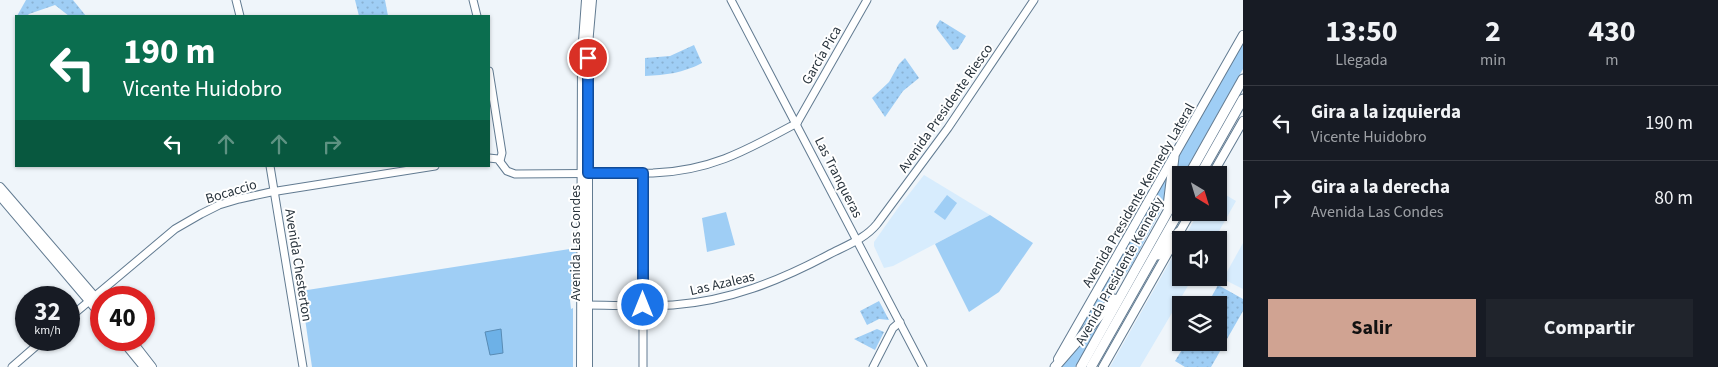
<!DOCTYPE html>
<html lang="es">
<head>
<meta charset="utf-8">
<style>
	:root { --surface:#171b24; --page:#20242c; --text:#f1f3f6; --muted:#9ea1a6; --line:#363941; --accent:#d0a392 }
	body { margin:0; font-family:"Source Sans 3",sans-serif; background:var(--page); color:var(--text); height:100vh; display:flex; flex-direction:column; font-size:19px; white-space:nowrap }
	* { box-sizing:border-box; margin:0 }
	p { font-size:16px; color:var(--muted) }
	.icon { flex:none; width:28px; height:28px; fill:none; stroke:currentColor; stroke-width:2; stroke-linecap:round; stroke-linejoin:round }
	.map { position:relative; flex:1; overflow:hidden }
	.side { display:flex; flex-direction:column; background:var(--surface); width:475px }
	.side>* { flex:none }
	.top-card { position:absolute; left:15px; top:15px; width:475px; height:152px; border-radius:0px; box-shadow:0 1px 4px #0004; background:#0b6e4f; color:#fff; overflow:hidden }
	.needle { width:32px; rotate:142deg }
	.tools { position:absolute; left:1172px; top:166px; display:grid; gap:10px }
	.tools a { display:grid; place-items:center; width:55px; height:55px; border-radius:0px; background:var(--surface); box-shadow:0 1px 4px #0004; font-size:25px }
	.speed { position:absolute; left:15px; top:286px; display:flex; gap:10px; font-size:25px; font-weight:700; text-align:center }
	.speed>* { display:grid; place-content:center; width:65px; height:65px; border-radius:50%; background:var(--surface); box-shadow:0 1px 4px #0004; line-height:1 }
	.speed small { font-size:12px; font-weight:400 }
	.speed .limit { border:8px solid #d22; background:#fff; color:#111 }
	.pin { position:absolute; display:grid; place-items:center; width:42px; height:42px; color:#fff; margin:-21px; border:2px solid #fff; border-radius:50%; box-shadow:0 1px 5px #0007 }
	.me { position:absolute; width:55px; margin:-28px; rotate:0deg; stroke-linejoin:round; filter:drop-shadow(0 0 4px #0008) }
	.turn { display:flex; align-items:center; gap:18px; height:105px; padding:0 25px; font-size:22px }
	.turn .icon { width:65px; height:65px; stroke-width:2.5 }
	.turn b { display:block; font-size:35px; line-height:42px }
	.lanes { display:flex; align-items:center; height:48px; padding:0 25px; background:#0003; justify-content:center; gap:25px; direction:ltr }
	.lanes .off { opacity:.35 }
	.eta { display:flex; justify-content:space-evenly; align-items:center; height:85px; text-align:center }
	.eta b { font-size:30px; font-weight:700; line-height:35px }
	.cta { display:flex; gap:10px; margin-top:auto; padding:10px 25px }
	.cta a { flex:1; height:58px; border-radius:0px; background:var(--accent); color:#111; font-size:20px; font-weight:700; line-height:58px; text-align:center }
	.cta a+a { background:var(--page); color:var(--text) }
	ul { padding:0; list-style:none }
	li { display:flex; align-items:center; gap:15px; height:75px; padding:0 25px; border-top:1px solid var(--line) }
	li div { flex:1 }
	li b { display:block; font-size:19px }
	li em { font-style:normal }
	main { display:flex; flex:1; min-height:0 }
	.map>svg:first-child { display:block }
	.built { fill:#d7ecfd }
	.green { fill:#9fcef5 }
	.park { fill:url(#park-dots) }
	.water { fill:#6db1e7; stroke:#588bb4 }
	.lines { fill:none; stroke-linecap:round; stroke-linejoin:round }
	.secondary-casing { stroke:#627b91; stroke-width:9 }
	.primary-casing { stroke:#627b91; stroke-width:10 }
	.highway-casing { stroke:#627b91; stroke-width:11 }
	.secondary { stroke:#fff; stroke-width:7 }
	.primary { stroke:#fff; stroke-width:8 }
	.highway { stroke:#fff; stroke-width:9 }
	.route-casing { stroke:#114b97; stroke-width:12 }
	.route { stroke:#1a73e8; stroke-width:9 }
	.labels { text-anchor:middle; stroke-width:4; stroke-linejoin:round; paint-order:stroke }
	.street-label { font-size:14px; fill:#28333c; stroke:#fff }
</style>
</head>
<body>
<main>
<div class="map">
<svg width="1243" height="367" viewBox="0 0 1243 367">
	<defs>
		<pattern id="park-dots" width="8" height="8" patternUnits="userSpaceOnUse" patternTransform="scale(1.25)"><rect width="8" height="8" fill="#9fcef5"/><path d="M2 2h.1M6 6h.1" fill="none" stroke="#89b1d3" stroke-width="1.8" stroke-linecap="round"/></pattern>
	</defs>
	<rect width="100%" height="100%" fill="#eff5fa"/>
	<g class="built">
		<polygon points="924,175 990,215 893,266 884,268 874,246 874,242 898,208"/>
		<polygon points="1219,191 1236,201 1214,240 1183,240 1198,213 1219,212"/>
		<polygon points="1181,242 1181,278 1193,278 1192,279 1140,367 1110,367"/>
		<polygon points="1243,243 1243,289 1223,279"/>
	</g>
	<g class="green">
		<polygon points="1243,41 1243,69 1183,175 1181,175 1181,179 1172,195 1177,157"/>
		<polygon points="1170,168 1166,197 1162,208 1131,266 1104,305 1072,343"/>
		<polygon points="947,195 957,203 945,220 934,212"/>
		<polygon points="726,212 735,245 707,252 702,218"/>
		<polygon points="990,215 1033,243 999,292 969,312 935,244"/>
		<polygon points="576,248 576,277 573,277 573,299 570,300 571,309 573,308 573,367 312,367 301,291"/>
		<polygon points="1102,321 1075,367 1061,367 1079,342"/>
	</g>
	<g class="park">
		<polygon points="26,0 73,0 86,16 69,16 55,5 29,14 27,16 17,16"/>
		<polygon points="355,0 385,0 388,16 359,16"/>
		<polygon points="940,20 966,36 958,49 953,50 937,29 936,26"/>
		<path d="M694 45 702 63C683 73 666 75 645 76V58L670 56Z"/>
		<polygon points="905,58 919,78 903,91 885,117 872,98 889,82 899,64"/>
		<polygon points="1218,285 1243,299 1243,311 1211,367 1185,367 1175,361 1186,343 1219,342 1219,305 1207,305"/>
		<polygon points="879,301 889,320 879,319 867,325 860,311"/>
		<polygon points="877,329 884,332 875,350 854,339"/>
	</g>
	<polygon class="water" points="501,329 503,353 490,355 485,332"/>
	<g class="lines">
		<defs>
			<g id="secondary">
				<polyline points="236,0 240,16"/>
				<polyline points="473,0 477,16"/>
				<polyline points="731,0 923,367"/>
				<polyline points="489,71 502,153 500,161"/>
				<polyline points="797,123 867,0"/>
				<path d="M489 158 498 159 507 171 515 174 653 173C711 171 747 150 797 123"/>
				<polyline points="270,166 303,367"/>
				<polyline points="643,173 643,367"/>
				<path d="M584 305C614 305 643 307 673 305 729 301 779 281 828 255 845 246 865 239 877 224L948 128 1034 0"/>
				<polyline points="69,318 175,229 201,214 219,205 239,199 271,192 435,166"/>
				<polyline points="12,367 43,340"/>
				<polyline points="873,367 893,328 900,322"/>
			</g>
			<g id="primary">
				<polyline points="1212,175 1243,121"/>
				<polyline points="0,187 101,304"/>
				<polyline points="0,196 101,315"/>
				<polyline points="122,340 144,367"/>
				<polyline points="131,340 152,367"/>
				<polyline points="1058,359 1243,35"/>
				<polyline points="581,367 582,55 586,0"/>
				<polyline points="588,367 588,45 592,0"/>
				<polyline points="1103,367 1191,212"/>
			</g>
			<g id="highway">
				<polyline points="1189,175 1243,79"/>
				<polyline points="1200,175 1243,99"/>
				<polyline points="1168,206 1174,157"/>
				<polyline points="1158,255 1179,232"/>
				<polyline points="1055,367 1114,299"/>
				<polyline points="1081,367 1181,188"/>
				<polyline points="1091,367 1181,208"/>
			</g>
		</defs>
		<use href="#secondary" class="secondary-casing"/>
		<use href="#primary" class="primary-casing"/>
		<use href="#highway" class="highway-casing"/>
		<use href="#secondary" class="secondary"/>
		<use href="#primary" class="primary"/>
		<use href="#highway" class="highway"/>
	</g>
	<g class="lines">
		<defs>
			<polyline id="route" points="588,58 588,173 643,173 643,305"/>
		</defs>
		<use href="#route" class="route-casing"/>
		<use href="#route" class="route"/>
	</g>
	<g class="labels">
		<g class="street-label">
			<text transform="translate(821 55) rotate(-60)" y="5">García Pica</text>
			<text transform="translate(945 108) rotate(-55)" y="5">Avenida Presidente Riesco</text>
			<text transform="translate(839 177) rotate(63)" y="5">Las Tranqueras</text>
			<text transform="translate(231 191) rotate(-17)" y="5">Bocaccio</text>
			<text transform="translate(1138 195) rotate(-60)" y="5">Avenida Presidente Kennedy Lateral</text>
			<text transform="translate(575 243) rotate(-90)" y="5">Avenida Las Condes</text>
			<text transform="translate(299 265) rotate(81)" y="5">Avenida Chesterton</text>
			<text transform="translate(1119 271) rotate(-61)" y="5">Avenida Presidente Kennedy</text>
			<text transform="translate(722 283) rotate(-13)" y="5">Las Azaleas</text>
		</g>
	</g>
</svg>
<div class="tools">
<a><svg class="needle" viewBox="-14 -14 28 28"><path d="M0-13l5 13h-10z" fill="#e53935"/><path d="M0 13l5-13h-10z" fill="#9ea1a6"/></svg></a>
<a><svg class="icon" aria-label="sound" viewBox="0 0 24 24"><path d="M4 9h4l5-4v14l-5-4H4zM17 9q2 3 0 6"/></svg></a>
<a><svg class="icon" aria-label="layers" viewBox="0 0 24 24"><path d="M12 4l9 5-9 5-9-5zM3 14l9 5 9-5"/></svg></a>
</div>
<div class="speed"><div>32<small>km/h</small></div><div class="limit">40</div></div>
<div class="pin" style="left:588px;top:58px;background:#d93025"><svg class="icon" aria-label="arrive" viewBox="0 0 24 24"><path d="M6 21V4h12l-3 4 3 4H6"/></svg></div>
<svg class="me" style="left:643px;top:305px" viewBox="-20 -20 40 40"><circle r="17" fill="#1a73e8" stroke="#fff" stroke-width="3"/><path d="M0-11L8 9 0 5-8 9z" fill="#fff"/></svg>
<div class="top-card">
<div class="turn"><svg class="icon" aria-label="left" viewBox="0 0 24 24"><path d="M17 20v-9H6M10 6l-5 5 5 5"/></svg><div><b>190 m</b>Vicente Huidobro</div></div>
<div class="lanes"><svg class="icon" aria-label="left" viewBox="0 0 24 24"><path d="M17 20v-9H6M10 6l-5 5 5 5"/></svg><svg class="icon off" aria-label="ahead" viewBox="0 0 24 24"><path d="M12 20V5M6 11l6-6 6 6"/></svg><svg class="icon off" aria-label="ahead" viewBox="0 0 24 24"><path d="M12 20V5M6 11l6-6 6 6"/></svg><svg class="icon off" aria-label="right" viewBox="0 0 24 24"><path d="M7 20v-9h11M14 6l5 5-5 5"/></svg></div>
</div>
</div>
<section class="side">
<div class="eta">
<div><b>13:50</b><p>Llegada</p></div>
<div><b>2</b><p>min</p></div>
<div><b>430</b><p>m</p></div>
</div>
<ul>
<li><svg class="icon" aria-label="left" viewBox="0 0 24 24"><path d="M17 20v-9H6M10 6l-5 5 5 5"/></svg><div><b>Gira a la izquierda</b><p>Vicente Huidobro</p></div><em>190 m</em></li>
<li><svg class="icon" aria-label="right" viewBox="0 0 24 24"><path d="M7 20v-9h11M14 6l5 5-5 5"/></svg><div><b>Gira a la derecha</b><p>Avenida Las Condes</p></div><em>80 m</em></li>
</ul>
<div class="cta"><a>Salir</a><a>Compartir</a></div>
</section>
</main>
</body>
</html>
